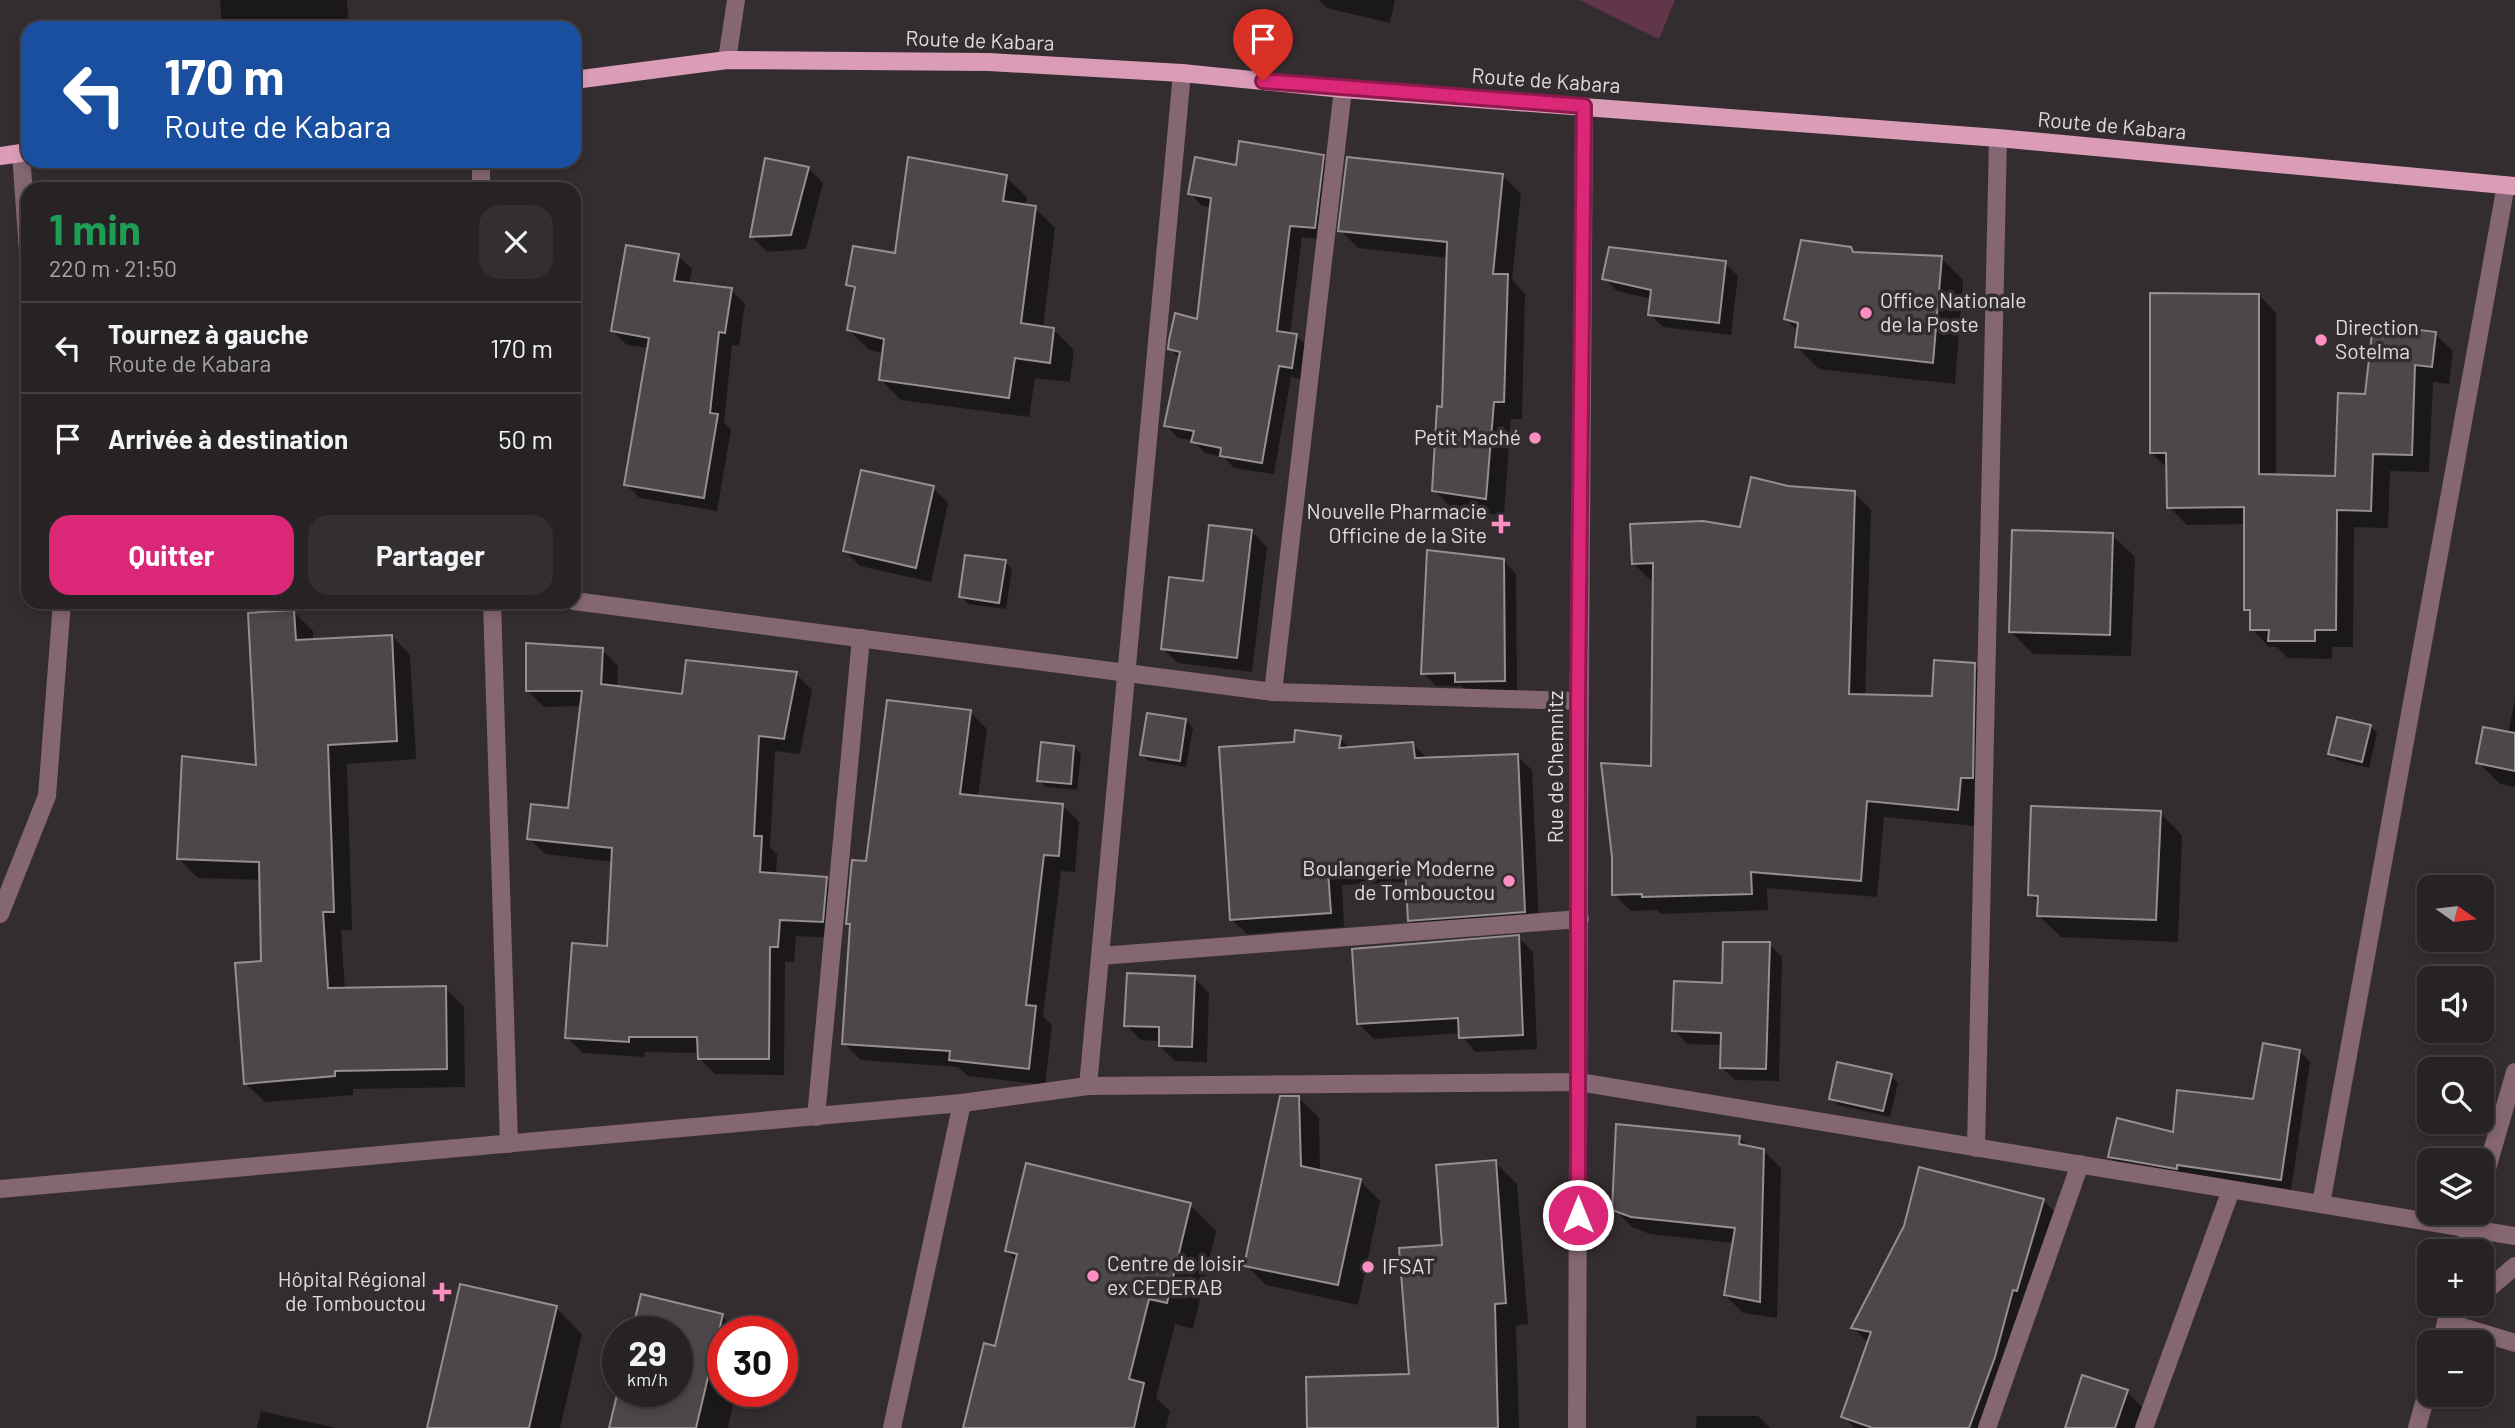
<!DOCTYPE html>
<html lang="fr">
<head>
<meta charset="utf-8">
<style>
	:root { --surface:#272224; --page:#332f31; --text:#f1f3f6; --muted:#a4a4a6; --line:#433f41; --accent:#db2777 }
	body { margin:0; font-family:Barlow,sans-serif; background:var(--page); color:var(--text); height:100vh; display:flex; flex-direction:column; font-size:26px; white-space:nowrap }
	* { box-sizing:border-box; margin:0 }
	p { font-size:23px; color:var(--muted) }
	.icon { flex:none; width:38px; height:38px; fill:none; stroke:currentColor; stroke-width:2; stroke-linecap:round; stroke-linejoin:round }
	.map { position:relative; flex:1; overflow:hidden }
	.sheet { position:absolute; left:21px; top:182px; width:560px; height:427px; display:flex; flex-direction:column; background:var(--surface); border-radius:21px; box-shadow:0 4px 10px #0003,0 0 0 2px var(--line) }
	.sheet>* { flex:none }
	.guide { position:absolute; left:21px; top:21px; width:560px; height:147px; border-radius:21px; box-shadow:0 4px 10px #0003,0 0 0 2px var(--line); background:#1a4fa0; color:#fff; overflow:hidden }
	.needle { width:46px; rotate:104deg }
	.buttons { position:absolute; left:2417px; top:875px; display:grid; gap:14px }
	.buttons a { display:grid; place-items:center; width:77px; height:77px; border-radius:14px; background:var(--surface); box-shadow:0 4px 10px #0003,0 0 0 2px var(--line); font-size:35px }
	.speed { position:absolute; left:602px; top:1316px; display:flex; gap:14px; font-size:35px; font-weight:700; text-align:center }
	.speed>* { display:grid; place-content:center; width:91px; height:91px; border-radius:50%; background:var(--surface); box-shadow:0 4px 10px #0003,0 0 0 2px var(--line); line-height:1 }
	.speed small { font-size:18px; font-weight:400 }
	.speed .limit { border:10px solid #d22; background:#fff; color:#111 }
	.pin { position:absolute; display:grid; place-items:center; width:60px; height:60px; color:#fff; margin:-72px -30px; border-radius:50% 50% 50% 0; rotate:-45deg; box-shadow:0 0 7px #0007 }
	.pin .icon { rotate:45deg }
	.me { position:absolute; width:77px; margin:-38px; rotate:0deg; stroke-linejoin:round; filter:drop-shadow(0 0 5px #0008) }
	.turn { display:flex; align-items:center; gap:24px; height:147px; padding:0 28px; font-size:32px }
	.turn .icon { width:91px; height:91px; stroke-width:2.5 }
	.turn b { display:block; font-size:49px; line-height:60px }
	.round { display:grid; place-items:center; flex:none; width:74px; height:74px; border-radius:21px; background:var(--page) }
	.summary { display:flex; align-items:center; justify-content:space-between; height:119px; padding:0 28px }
	h1 { font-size:42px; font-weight:700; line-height:52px; color:#1e9e55 }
	.cta { display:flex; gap:14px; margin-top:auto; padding:14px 28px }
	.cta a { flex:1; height:80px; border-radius:21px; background:var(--accent); color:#fff; font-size:28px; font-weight:700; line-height:80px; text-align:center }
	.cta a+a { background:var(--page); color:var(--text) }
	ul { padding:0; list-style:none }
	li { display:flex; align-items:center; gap:21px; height:91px; padding:0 28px; border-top:2px solid var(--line) }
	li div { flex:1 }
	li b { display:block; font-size:26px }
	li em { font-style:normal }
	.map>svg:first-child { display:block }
	.green { fill:#61354a }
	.shadow { fill:#0007; fill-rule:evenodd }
	.building { fill:#4e474a; stroke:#968e91; stroke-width:2 }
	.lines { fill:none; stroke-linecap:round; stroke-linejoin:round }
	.minor { stroke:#856673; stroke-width:18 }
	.major { stroke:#da9cb7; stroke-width:18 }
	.route-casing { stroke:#8e194d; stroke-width:18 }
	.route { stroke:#db2777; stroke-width:12 }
	.poi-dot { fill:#fc8fc2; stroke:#342d30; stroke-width:2.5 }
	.labels { text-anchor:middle; stroke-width:7; stroke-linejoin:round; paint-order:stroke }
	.street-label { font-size:21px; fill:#e0dcde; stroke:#342d30 }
	.poi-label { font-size:21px; fill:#e0dcde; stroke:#342d30; text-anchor:start }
</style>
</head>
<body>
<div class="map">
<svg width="2515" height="1428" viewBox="0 0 2515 1428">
	<rect width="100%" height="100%" fill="#342d30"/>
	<polygon class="green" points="1579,0 1675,0 1659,39"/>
	<g class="shadow">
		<polygon points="220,0 347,0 349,28 222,28"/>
		<polygon points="1319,0 1395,0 1390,23 1327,8"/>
		<polygon points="1323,157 1335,169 1327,240 1302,237 1290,335 1297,336 1309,348 1304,380 1291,377 1274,474 1234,468 1224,457 1205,453 1192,440 1178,438 1166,425 1180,359 1170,348 1199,321 1212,207 1202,206 1190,193 1238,167"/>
		<polygon points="808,168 823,183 806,249 767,252 752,237"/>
		<polygon points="1503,176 1521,194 1512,280 1525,294 1522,419 1511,419 1504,516 1452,508 1434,490 1444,409 1448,258 1358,248 1340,230"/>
		<polygon points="1006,177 1027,197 1025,207 1035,208 1055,228 1043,328 1053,329 1074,350 1070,382 1035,378 1029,417 901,400 881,380 884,353 869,350 848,329 856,292 848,284 897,255"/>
		<polygon points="1850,248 1855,253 1941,258 1963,280 1955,384 1819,369 1797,347 1798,331 1786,319"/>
		<polygon points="678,256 692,269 689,285 731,290 745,304 739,346 732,345 724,422 731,430 717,511 640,498 626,484 649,348 627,345 613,331"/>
		<polygon points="1725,263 1738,276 1731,335 1663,327 1650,314 1652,299 1617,291 1604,278"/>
		<polygon points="2259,295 2276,313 2276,476 2336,477 2366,395 2435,334 2453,351 2449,384 2433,382 2429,472 2390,471 2388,528 2354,527 2353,647 2332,647 2332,659 2288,658 2277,647 2269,647 2252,629 2252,615 2246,609 2246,524 2187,525 2169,507 2168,469 2151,453"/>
		<polygon points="933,488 948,503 931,582 860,566 845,551"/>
		<polygon points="1788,488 1854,493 1871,510 1865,696 1934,698 1974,665 1991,682 1975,826 1884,817 1877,897 1767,888 1768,910 1661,914 1658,910 1631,911 1614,894 1653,768 1655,580 1650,580 1633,563 1742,529"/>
		<polygon points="1252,532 1267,547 1252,672 1178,663 1162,648 1204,583"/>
		<polygon points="2112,535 2135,557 2131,656 2033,654 2011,632"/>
		<polygon points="1503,560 1516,574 1517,694 1470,694 1461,686 1436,686 1423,673"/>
		<polygon points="1005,562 1012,569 1006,609 968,604 961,596"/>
		<polygon points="294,612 313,631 313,641 392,636 410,655 416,759 347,764 352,930 341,930 345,990 445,988 464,1007 465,1087 353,1089 353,1095 265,1102 246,1084 263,962 261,880 198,878 179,859 258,767"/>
		<path d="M602 650 618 666 617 688 684 696 796 674 812 690 800 754 775 751 770 847 777 854 776 875 826 879 842 895 838 938 796 936 794 962H785L784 1075 715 1074 699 1058V1053L645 1052 644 1057 583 1053 566 1037 609 947 613 862 545 854 529 838 570 810 582 706 544 707 528 691ZM600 663H604L602 693H599Z"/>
		<polygon points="2515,699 2515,787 2500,784 2478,762 2508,734"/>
		<polygon points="970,712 987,729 978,797 1062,805 1079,822 1075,872 1061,871 1043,1016 1052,1025 1045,1085 968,1076 958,1067 861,1060 844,1044 852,927 847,923 868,863"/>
		<polygon points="1186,720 1193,728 1186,767 1149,761 1142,754"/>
		<polygon points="2370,726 2377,733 2369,768 2337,760 2330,753"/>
		<polygon points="1340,738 1351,749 1413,744 1428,759 1517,756 1532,770 1539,926 1424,935 1409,920 1408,882 1342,885 1344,927 1247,934 1232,920"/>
		<polygon points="1074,747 1081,754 1077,790 1046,787 1039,780"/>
		<polygon points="2160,813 2182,835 2178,942 2061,937 2038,915 2039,904 2030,894"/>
		<polygon points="1518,937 1533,952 1537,1049 1475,1052 1460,1033 1374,1039 1359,1024"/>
		<polygon points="1769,944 1782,957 1779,1081 1735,1080 1721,1067 1722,1045 1687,1044 1674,1030"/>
		<polygon points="1194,978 1209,993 1207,1062 1175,1061 1160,1046 1160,1041 1141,1040 1126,1025"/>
		<polygon points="2300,1051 2310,1062 2291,1190 2120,1167 2110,1156 2254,1101"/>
		<polygon points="1891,1076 1898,1083 1890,1117 1838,1105 1831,1098"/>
		<polygon points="1298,1097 1319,1118 1320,1172 1360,1181 1380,1201 1358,1305 1266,1285 1246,1265"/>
		<polygon points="1739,1137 1750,1148 1763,1150 1781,1168 1777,1318 1743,1313 1725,1295 1734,1243 1650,1234 1632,1227 1614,1209"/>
		<polygon points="1495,1162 1517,1184 1528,1324 1516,1325 1519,1428 1309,1428 1410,1375 1444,1247"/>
		<polygon points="2043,1200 2058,1215 1989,1428 1855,1428 1843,1416 1869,1343 1853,1328"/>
		<polygon points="1190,1205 1216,1231 1193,1329 1175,1324 1156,1398 1170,1411 1166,1428 965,1428 996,1348 1017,1261 1006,1250"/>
		<polygon points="556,1308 582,1334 560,1428 429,1428"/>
		<polygon points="722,1316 738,1332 723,1332 723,1391 736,1391 728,1428 611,1428 677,1391"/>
		<polygon points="2127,1392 2142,1407 2135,1428 2067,1428"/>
		<polygon points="261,1411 336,1428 257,1428"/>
		<polygon points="1697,1416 1758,1416 1770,1428 1696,1428"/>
	</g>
	<g class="building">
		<polygon points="1239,141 1324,155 1315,228 1290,226 1277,331 1297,334 1292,368 1279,366 1262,463 1220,456 1221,448 1191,442 1194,431 1164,426 1180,352 1168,349 1169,340 1175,313 1197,319 1211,198 1188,194 1195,157 1236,165"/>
		<polygon points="908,157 1007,175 1003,201 1036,206 1021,323 1054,328 1050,363 1015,358 1009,398 879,380 884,339 847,330 855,287 846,285 853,246 895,253"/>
		<polygon points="1347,157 1503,174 1493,274 1508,274 1504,402 1494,402 1486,499 1432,491 1437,406 1442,407 1447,242 1338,231"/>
		<polygon points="765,158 809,167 791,235 750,237"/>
		<polygon points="1801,240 1851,247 1853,252 1942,256 1933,363 1795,347 1798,323 1784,319"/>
		<polygon points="626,245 679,254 674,281 732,288 725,333 719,332 710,413 718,414 704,498 624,485 649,338 611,331"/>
		<polygon points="1609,247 1726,261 1719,323 1648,315 1651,290 1602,279"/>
		<polygon points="2150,293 2259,294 2259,474 2335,476 2338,393 2365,394 2373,324 2436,332 2432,367 2415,365 2412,455 2373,454 2371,511 2337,510 2336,630 2315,630 2315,641 2268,641 2269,630 2250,630 2250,610 2244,610 2244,507 2167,508 2166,453 2150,453"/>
		<polygon points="861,470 934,486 916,568 843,551"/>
		<polygon points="1751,477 1788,486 1855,491 1849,694 1932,696 1934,660 1975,663 1973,778 1961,778 1958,810 1867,801 1861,881 1751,872 1752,894 1642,897 1642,894 1612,895 1612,857 1601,763 1651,766 1653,563 1632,564 1630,524 1703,521 1740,527"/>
		<polygon points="1209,525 1252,530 1237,658 1161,649 1169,577 1203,581"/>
		<polygon points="2012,530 2113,533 2110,635 2009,632"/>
		<polygon points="1427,550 1504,559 1505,681 1455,682 1455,673 1421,674"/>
		<polygon points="965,555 1006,560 999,603 959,597"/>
		<polygon points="294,610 296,640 392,635 397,741 328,745 334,912 323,912 328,988 446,986 447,1069 335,1071 335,1076 244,1084 235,963 261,961 259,862 177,859 182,756 256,765 248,613"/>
		<polygon points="526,643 603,648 601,684 682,694 686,660 797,672 784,739 759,736 754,836 762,836 760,872 827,877 823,922 780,920 778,947 770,947 769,1059 698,1059 697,1037 629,1037 629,1042 565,1038 572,943 607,946 612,848 527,839 531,804 568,808 582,691 526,691"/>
		<polygon points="887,700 971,710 960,794 1063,804 1059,856 1044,855 1026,1005 1036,1006 1029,1069 949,1060 950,1051 842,1044 850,924 846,924 852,860 866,861"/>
		<polygon points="1147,713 1186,719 1180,761 1140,755"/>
		<polygon points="2337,717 2371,725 2362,762 2328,754"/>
		<polygon points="2483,727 2515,733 2515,771 2476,763"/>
		<polygon points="1295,730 1341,736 1339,748 1413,742 1415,758 1518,754 1525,912 1408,921 1405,867 1328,871 1331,913 1230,920 1219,747 1294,742"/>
		<polygon points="1041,742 1074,746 1071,784 1037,781"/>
		<polygon points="2031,806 2161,811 2156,920 2037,916 2038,896 2028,895"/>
		<polygon points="1519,935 1523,1035 1459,1038 1458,1018 1357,1024 1352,949"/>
		<polygon points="1723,942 1770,942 1766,1069 1720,1068 1721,1033 1672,1031 1674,981 1722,983"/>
		<polygon points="1127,973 1195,976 1192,1047 1159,1046 1159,1027 1124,1026"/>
		<polygon points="2263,1043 2300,1050 2281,1180 2177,1165 2177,1169 2108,1157 2117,1118 2173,1132 2177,1090 2253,1099"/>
		<polygon points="1837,1062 1892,1074 1883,1111 1829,1099"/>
		<polygon points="1280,1096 1299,1096 1301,1166 1361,1179 1338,1285 1244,1266"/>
		<polygon points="1616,1124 1740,1136 1739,1144 1764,1149 1760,1302 1724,1295 1735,1228 1631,1217 1612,1210"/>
		<polygon points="1496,1160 1506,1303 1495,1304 1498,1428 1307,1428 1306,1377 1409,1374 1399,1248 1442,1245 1436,1165"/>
		<polygon points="1026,1163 1191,1203 1167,1303 1149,1299 1129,1379 1144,1383 1134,1428 963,1428 984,1343 995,1346 1017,1254 1005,1251"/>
		<polygon points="1919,1167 2044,1199 2017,1291 2013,1290 1995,1357 1969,1428 1873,1428 1841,1417 1871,1332 1851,1328 1904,1226"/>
		<polygon points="460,1284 557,1306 529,1428 427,1428"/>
		<polygon points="641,1294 723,1314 696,1428 609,1428 618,1391 677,1391 677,1332 632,1332"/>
		<polygon points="2082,1375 2128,1390 2115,1428 2065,1428"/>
	</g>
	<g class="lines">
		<g class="minor">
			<polyline points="727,60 736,0"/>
			<polyline points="21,153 28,252"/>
			<polyline points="481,161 481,189"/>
			<polyline points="574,601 1273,692 1578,701"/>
			<polyline points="492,602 509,1144"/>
			<polyline points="1273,692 1343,89"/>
			<polyline points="0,914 47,796 62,602"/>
			<polyline points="1100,956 1580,919"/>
			<polyline points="1088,1086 1182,73"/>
			<polyline points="816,1117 861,638"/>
			<polyline points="1976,1148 1998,138"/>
			<polyline points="2482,1186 2515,1072"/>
			<polyline points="0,1189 962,1103 1088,1086 1579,1082 2515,1236"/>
			<polyline points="2321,1204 2506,185"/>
			<polyline points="2464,1251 2474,1213"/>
			<polyline points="2482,1294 2515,1266"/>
			<polyline points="2446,1322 2515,1343"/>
			<polyline points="2446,1322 2469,1304"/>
			<polyline points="2441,1342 2451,1304"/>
			<polyline points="892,1428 962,1103"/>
			<path d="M1577 1428C1579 987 1579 547 1584 106"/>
			<polyline points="1987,1428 2080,1164"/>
			<polyline points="2144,1428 2231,1190"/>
			<polyline points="2417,1428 2429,1385"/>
		</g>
		<g class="major">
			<polyline points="574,80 727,60 989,62 1182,73 1343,89 1998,138 2515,186"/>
			<polyline points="0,156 28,152"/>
		</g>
	</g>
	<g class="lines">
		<defs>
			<polyline id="route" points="1263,81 1584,106 1578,701 1578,1215"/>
		</defs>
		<use href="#route" class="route-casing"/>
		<use href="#route" class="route"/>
	</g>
	<g class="poi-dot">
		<circle cx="1866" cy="313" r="7"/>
		<circle cx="2321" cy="340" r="7"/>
		<circle cx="1535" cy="438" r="7"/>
		<path d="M1497.5 513.5h7v7h7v7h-7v7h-7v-7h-7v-7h7z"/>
		<circle cx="1509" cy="881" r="7"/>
		<circle cx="1368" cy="1267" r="7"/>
		<circle cx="1093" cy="1276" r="7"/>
		<path d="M438.5 1281.5h7v7h7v7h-7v7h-7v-7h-7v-7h7z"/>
	</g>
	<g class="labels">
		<g class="street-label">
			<text transform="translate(980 41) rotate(2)" y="7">Route de Kabara</text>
			<text transform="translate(1546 81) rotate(4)" y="7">Route de Kabara</text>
			<text transform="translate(2112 126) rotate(5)" y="7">Route de Kabara</text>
			<text transform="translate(1556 767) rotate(-90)" y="7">Rue de Chemnitz</text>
		</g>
		<g class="poi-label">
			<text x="1880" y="308">Office Nationale<tspan x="1880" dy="24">de la Poste</tspan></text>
			<text x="2335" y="335">Direction<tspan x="2335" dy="24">Sotelma</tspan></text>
			<text x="1521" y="445" text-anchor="end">Petit Maché</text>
			<text x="1487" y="519" text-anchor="end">Nouvelle Pharmacie<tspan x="1487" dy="24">Officine de la Site</tspan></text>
			<text x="1495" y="876" text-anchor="end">Boulangerie Moderne<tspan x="1495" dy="24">de Tombouctou</tspan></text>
			<text x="1107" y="1271">Centre de loisir<tspan x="1107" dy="24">ex CEDERAB</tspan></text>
			<text x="1382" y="1274">IFSAT</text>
			<text x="426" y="1287" text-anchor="end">Hôpital Régional<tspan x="426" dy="24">de Tombouctou</tspan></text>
		</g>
	</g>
</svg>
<div class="buttons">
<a><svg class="needle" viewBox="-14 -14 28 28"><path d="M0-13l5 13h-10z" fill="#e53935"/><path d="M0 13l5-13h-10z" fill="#a4a4a6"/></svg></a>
<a><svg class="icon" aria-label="sound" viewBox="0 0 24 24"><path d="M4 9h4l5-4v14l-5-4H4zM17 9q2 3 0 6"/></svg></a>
<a><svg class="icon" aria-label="search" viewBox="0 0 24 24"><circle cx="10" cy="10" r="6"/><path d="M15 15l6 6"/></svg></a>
<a><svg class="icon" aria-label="layers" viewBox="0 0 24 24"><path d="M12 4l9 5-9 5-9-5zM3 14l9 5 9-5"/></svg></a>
<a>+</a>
<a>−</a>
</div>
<div class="speed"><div>29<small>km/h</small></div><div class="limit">30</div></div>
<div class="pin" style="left:1263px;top:81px;background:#d93025"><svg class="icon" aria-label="arrive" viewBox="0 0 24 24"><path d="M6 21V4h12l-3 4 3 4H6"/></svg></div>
<svg class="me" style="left:1578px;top:1215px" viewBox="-20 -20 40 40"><circle r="17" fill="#db2777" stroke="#fff" stroke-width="3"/><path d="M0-11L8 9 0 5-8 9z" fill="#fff"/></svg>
<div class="guide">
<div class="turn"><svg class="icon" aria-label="left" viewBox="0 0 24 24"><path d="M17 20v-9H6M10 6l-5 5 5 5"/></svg><div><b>170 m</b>Route de Kabara</div></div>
</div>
<section class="sheet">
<div class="summary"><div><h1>1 min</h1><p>220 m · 21:50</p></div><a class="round"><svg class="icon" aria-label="close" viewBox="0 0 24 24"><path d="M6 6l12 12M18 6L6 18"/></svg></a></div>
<ul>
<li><svg class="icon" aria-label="left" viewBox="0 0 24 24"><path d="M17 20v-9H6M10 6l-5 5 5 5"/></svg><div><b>Tournez à gauche</b><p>Route de Kabara</p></div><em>170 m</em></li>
<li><svg class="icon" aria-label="arrive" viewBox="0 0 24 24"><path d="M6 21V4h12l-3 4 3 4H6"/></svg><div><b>Arrivée à destination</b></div><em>50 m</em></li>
</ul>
<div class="cta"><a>Quitter</a><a>Partager</a></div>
</section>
</div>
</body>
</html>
